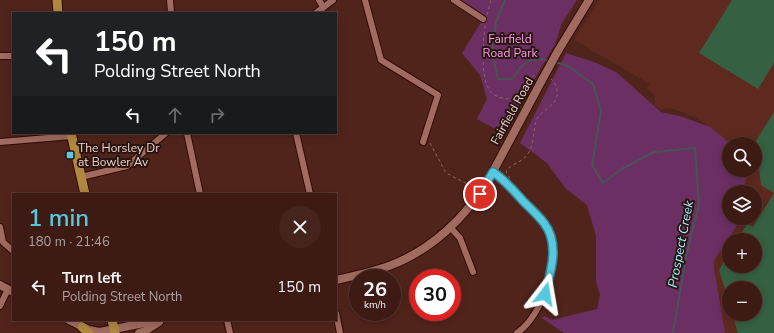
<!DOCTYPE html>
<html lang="en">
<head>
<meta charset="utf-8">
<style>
	:root { --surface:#3d1b14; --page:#44241d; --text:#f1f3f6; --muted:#ada1a0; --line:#563934; --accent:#56c9e0 }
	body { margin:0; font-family:"Nunito Sans",sans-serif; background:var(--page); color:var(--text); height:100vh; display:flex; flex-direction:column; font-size:15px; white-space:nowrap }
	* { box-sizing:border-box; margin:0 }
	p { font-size:13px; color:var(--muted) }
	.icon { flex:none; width:22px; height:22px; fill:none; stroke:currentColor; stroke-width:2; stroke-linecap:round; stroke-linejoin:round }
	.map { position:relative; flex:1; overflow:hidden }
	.sheet { position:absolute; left:12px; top:193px; width:325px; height:128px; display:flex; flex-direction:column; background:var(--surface); border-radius:0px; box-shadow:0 2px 10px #0003,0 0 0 1px var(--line) }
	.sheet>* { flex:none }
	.guide { position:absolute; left:12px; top:12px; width:325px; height:122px; border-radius:0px; box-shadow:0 2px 10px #0003,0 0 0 1px var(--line); background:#202124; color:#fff; overflow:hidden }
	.fabs { position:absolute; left:722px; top:137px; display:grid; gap:8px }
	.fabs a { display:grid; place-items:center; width:40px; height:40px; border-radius:50%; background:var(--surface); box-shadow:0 2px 10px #0003,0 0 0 1px var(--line); font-size:20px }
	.speed { position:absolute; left:349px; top:269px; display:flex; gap:8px; font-size:20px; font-weight:700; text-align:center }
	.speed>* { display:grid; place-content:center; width:52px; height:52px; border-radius:50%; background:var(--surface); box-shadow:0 2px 10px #0003,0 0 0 1px var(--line); line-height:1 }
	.speed small { font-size:10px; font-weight:400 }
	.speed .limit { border:6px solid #d22; background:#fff; color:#111 }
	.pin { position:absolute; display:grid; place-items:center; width:34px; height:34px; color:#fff; margin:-17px; border:2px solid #fff; border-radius:50%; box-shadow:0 1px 4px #0007 }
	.me { position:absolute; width:44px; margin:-22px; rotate:14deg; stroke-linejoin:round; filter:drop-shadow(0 0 3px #0008) }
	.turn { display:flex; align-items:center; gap:14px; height:84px; padding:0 16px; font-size:18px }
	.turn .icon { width:52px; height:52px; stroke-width:2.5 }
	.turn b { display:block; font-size:28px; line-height:34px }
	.lanes { display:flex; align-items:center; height:38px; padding:0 16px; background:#0003; justify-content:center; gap:20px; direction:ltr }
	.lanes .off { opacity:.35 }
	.round { display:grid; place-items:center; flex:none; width:42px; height:42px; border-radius:21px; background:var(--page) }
	.headline { display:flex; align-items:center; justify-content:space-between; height:68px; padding:0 16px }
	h1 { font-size:24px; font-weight:600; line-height:30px; color:var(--accent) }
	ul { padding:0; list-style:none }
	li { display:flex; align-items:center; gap:12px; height:52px; padding:0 16px }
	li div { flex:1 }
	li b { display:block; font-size:15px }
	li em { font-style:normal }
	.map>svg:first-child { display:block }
	.built { fill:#5e291f; fill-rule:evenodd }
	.green { fill:#6c2f64 }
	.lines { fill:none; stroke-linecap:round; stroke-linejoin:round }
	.stream { stroke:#4a5354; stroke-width:2 }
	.building { fill:#356142 }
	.minor-casing { stroke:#350a04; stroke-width:8 }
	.secondary-casing { stroke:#350a04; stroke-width:10 }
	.primary-casing { stroke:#350a04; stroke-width:11 }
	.path { stroke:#8c655d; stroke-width:1; stroke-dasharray:3 3; stroke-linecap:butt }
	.minor { stroke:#a06c61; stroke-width:6 }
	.secondary { stroke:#a06c61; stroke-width:8 }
	.primary { stroke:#b08941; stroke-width:9 }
	.secondary-bridge-casing { stroke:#350a04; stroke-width:10; stroke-linecap:butt }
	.secondary-bridge { stroke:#a06c61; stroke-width:8 }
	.route-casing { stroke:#388392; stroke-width:10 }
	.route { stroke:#56c9e0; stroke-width:7 }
	.poi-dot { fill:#56c9e0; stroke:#291510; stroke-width:1.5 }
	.labels { text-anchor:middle; stroke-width:4; stroke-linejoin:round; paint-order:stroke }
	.park-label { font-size:12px; fill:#ff9aef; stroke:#291510 }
	.street-label { font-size:12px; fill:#eed1ca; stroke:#291510 }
	.poi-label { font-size:12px; fill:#eed1ca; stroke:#291510; text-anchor:start }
	.water-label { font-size:13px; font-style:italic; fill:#9feeff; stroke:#291510 }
</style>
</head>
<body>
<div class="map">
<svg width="774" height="333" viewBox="0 0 774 333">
	<rect width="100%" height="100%" fill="#51241b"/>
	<path class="built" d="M599 0H774V333H725L714 266V261L742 218H755V192H747L744 185 731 170H755V144H731L696 117 670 108 660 110 655 105V96L647 88 650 84 574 40ZM729 240H755V266H729ZM729 288H755V314H729Z"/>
	<g class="green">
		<polygon points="461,0 577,0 562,23 555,44 503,133 477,119 487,99 480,75 462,53 485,16"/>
		<polygon points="566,53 594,62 616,72 661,112 683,117 710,127 731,144 729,144 729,151 724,160 729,167 729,170 747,176 744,185 747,192 729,192 729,218 742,218 714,261 714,267 725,333 564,333 542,318 544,316 552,320 597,309 600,295 596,281 596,236 587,205 566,189 547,163 520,143"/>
	</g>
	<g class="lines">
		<g class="stream">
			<path d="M505 0 496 22 492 51 498 79H512C523 63 530 55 550 61"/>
			<polyline points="555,62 568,66 593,84 601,111 592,165 603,183 620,170 654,152 695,148 699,204 687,252 673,333"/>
		</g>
	</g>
	<g class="building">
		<polygon points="732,0 774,0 774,63 758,89 699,53"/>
		<polygon points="774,112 774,333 738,333 732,314 755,314 755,288 729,288 729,299 728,299 719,270 729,253 729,266 755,266 755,240 737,240 747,224 753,227 774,193 761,185 756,141"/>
	</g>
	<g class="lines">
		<defs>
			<g id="minor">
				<polyline points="170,0 171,13"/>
				<polyline points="319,0 323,7"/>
				<polyline points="365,0 381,60 438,95 423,142"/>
				<polyline points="454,0 483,19"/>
				<polyline points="316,13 333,0"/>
				<polyline points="0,56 13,56"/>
				<polyline points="187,133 200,194"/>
				<polyline points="296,133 310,194"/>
				<polyline points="0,142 72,136"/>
				<path d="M493 172C508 183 543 218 550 234 562 261 541 317 517 333"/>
				<polyline points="81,177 127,166 166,133"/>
				<polyline points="0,227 3,242 13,251"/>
				<polyline points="450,227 460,238 473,272"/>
				<polyline points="0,306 8,289"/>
				<polyline points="336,313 340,333"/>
				<polyline points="227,320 230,333"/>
			</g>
			<g id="secondary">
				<polyline points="558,51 589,0"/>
				<path d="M336 280C354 276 372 272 389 266 432 250 466 217 489 179L542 80"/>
				<polyline points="0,285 13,292"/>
				<polyline points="69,320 89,330 100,332 159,320"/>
				<polyline points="139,333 145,331 159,322"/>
			</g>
			<g id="primary">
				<polyline points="57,0 58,13"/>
				<polyline points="71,133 85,194"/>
				<polyline points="112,320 115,333"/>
				<polyline points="82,327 89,333"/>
			</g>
		</defs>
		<use href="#minor" class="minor-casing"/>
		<use href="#secondary" class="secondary-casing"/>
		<use href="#primary" class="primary-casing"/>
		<g class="path">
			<polyline points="487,15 491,0"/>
			<path d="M485 26C483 42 480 81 491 92 494 95 498 97 502 98 508 99 512 99 517 96 526 90 528 76 537 74"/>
			<polyline points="430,143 446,173 473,187"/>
			<path d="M510 178 506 173C508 164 522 163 527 155 535 145 532 131 537 119 542 110 555 106 557 96 558 90 556 83 551 79"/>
		</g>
		<use href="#minor" class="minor"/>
		<use href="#secondary" class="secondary"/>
		<use href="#primary" class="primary"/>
		<defs>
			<polyline id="secondary-bridge" points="542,80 558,51"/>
		</defs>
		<use href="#secondary-bridge" class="secondary-bridge-casing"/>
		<use href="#secondary-bridge" class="secondary-bridge"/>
	</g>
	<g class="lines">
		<defs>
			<path id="route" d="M480 194 493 172C505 180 514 191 524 202 531 209 538 215 544 223 560 244 551 271 545 294"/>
		</defs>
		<use href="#route" class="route-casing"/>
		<use href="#route" class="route"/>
	</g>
	<rect class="poi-dot" x="66" y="151" width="8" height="8" rx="2"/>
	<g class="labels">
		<g class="park-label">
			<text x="510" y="43">Fairfield<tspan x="510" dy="14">Road Park</tspan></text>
		</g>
		<g class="street-label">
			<text transform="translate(512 111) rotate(-61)" y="4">Fairfield Road</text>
		</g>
		<g class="poi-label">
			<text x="78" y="152">The Horsley Dr<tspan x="78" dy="14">at Bowler Av</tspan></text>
		</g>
		<g class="water-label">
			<text transform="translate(680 244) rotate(-79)" y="5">Prospect Creek</text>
		</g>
	</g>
</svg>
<div class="fabs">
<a><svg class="icon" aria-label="search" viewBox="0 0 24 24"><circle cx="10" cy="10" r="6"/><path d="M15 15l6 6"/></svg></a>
<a><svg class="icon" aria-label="layers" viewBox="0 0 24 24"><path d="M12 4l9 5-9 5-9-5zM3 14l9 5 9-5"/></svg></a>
<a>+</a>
<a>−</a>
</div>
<div class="speed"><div>26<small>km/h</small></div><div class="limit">30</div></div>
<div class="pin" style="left:480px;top:194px;background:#d93025"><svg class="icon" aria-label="arrive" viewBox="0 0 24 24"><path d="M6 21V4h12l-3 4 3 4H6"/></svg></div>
<svg class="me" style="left:545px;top:294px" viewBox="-20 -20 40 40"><path d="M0-17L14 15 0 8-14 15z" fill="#56c9e0" stroke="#fff" stroke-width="4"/></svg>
<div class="guide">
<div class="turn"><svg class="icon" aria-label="left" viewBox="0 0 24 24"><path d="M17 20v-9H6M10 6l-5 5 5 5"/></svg><div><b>150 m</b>Polding Street North</div></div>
<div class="lanes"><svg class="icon" aria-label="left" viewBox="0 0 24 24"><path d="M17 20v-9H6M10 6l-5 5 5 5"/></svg><svg class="icon off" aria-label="ahead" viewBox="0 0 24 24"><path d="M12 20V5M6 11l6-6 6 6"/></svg><svg class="icon off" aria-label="right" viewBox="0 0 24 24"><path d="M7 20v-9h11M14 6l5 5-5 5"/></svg></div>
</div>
<section class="sheet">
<div class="headline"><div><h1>1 min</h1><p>180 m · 21:46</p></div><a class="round"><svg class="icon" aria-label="close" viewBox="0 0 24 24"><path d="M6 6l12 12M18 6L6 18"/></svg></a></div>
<ul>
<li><svg class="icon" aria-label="left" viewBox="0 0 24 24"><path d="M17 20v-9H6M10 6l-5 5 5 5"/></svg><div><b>Turn left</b><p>Polding Street North</p></div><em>150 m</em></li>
</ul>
</section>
</div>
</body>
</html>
